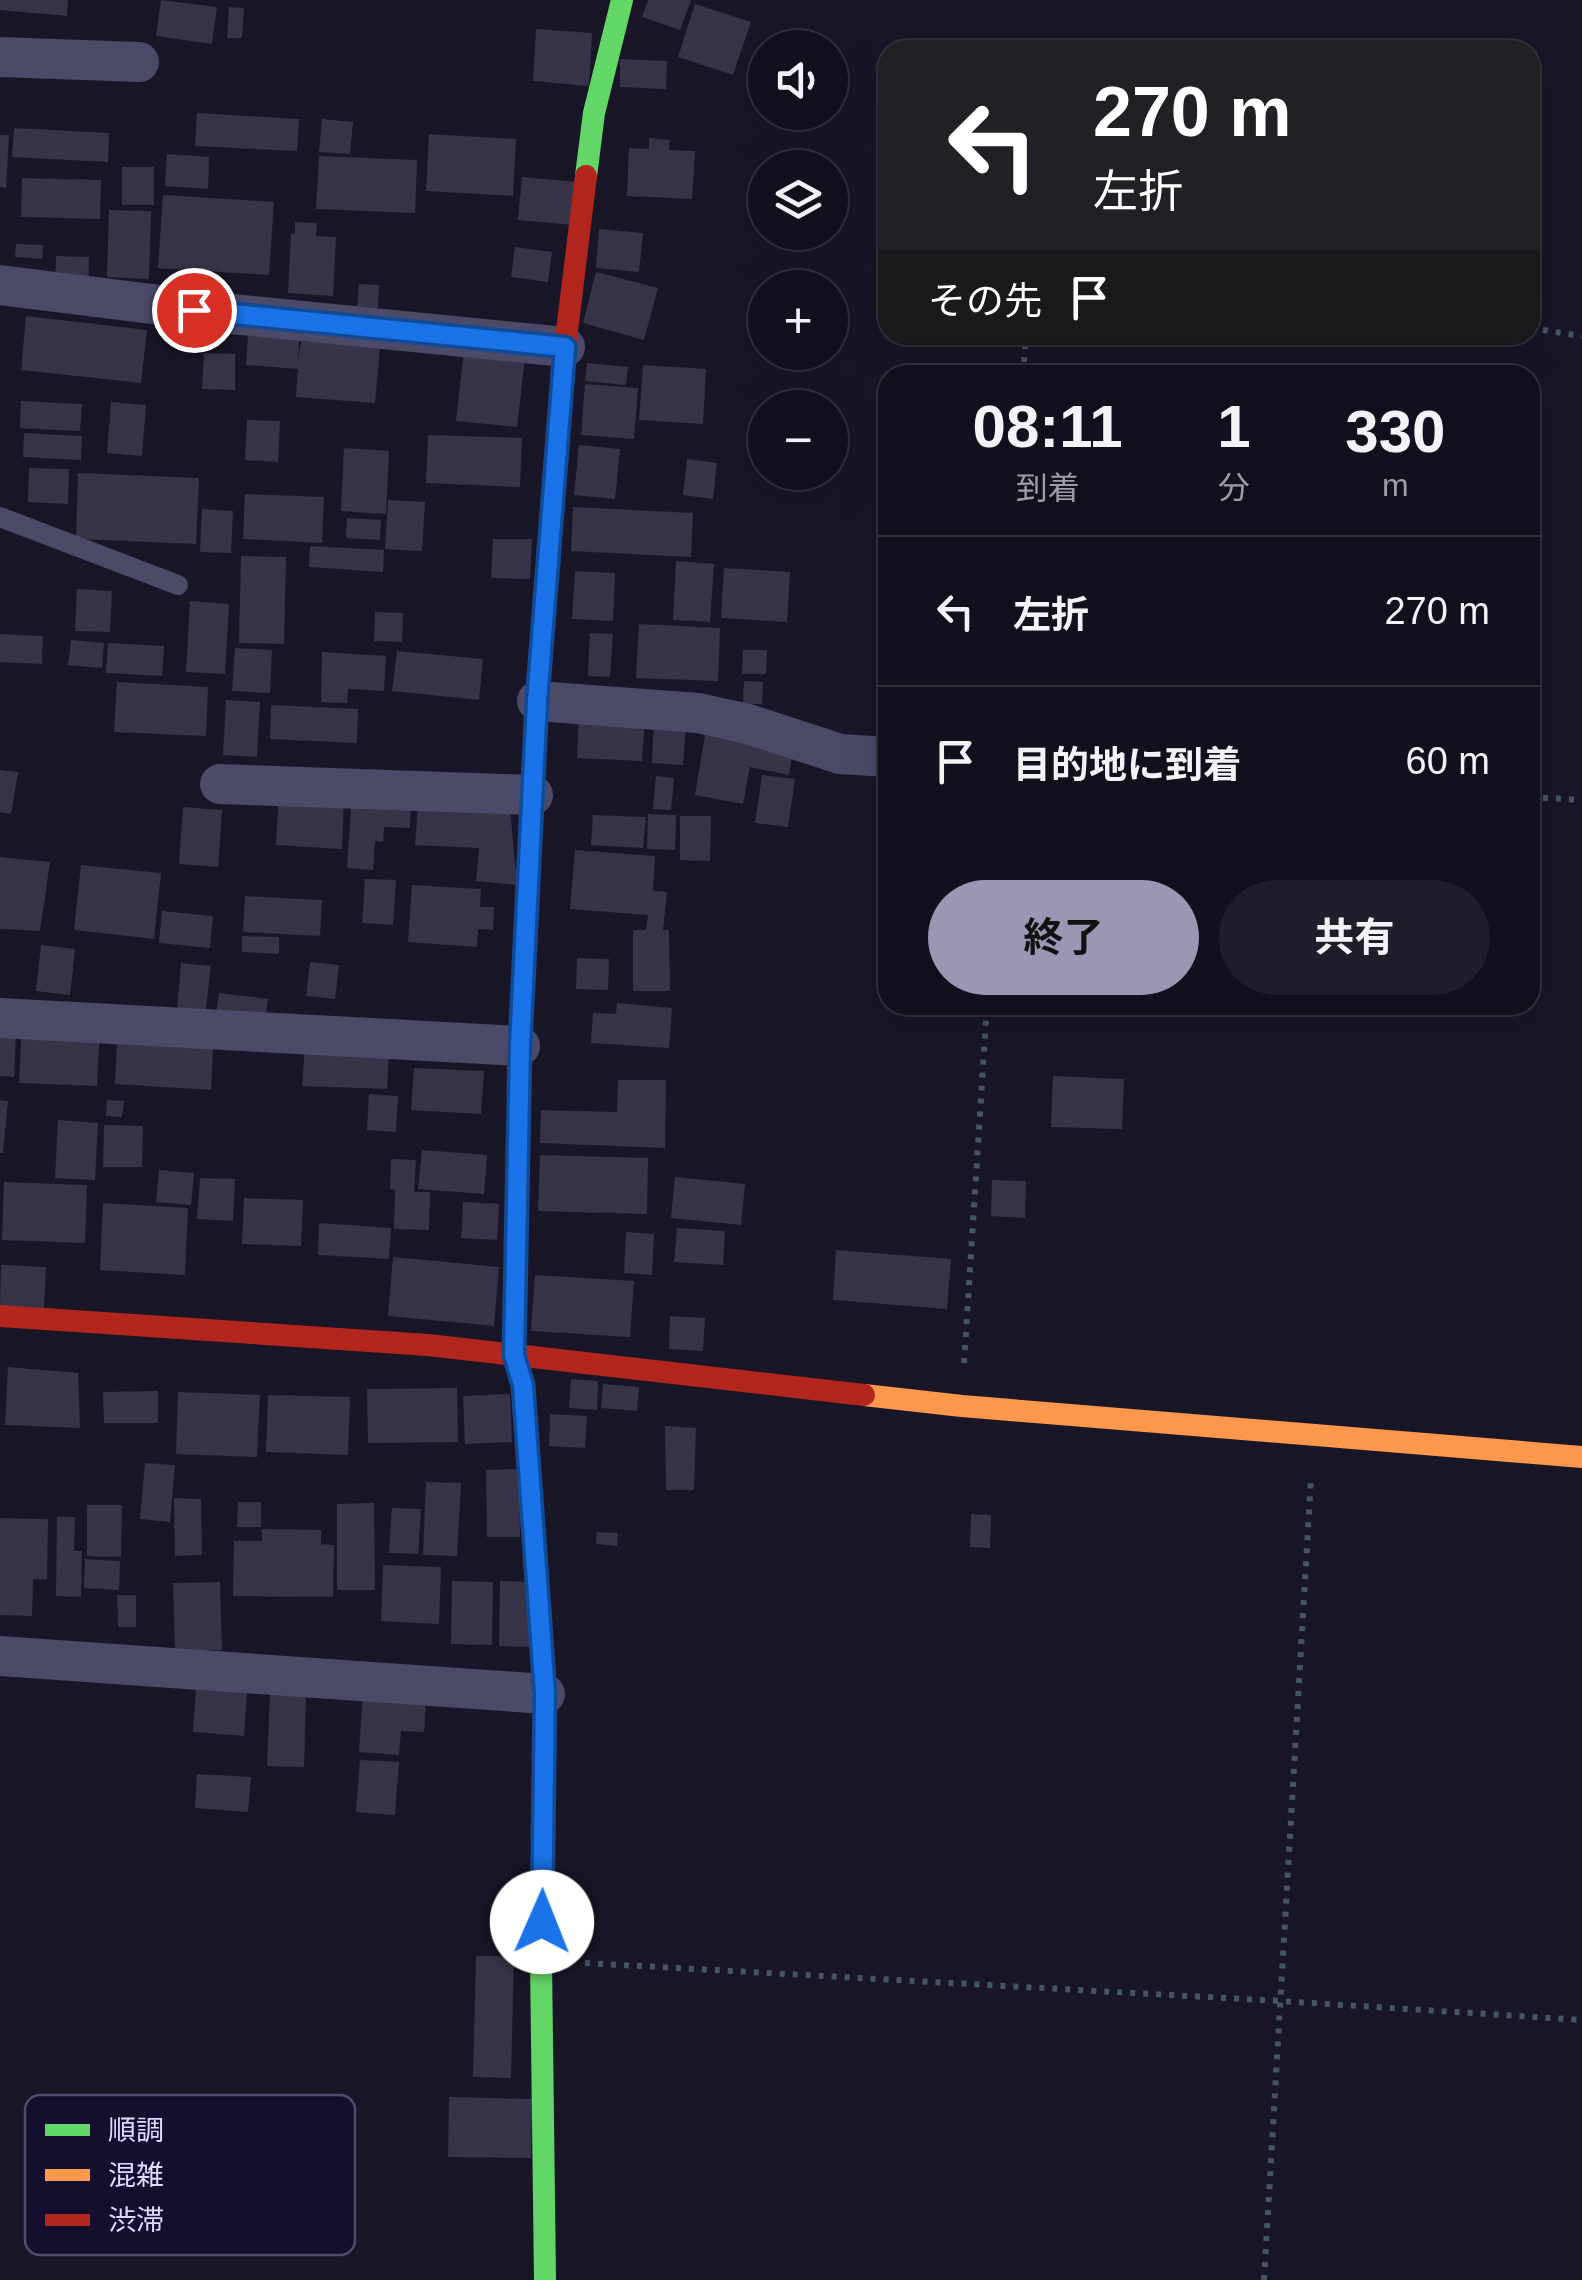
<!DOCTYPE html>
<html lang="ja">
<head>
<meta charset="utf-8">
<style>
	:root { --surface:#13101d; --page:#201e2a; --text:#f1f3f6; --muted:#9d9da4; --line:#32303b; --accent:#9a96b3 }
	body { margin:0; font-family:Helvetica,"Noto Sans JP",sans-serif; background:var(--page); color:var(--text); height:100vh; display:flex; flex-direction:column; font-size:38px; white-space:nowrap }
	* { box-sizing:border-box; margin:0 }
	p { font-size:32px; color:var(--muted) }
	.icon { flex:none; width:55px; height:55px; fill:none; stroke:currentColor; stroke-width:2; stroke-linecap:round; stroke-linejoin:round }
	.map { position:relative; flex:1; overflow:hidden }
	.panel { position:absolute; left:878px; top:365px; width:662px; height:650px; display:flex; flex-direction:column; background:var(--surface); border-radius:30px; box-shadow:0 10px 40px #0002,0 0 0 2px var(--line) }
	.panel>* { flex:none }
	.banner { position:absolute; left:878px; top:40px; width:662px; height:305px; border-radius:30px; box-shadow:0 10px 40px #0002,0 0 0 2px var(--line); background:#202124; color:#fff; overflow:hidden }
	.fabs { position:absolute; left:748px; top:30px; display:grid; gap:20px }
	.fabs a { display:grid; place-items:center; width:100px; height:100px; border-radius:50%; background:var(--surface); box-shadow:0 10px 40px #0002,0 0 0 2px var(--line); font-size:50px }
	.pin { position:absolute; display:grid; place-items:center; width:85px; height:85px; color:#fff; margin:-42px; border:5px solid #fff; border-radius:50%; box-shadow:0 2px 10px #0007 }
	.me { position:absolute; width:110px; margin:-55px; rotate:1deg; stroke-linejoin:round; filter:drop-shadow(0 0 8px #0008) }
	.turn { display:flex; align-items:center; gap:35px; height:210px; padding:0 50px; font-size:45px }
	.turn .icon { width:130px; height:130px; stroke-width:2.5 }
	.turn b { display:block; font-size:70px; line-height:85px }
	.then { display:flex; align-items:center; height:95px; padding:0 50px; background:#0003; gap:20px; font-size:38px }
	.eta { display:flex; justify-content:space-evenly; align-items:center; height:170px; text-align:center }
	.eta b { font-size:60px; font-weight:700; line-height:70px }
	.cta { display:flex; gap:20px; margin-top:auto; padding:20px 50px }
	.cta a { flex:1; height:115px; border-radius:60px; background:var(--accent); color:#111; font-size:40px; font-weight:700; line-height:115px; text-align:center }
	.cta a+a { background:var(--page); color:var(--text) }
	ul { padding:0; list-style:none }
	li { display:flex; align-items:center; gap:30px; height:150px; padding:0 50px; border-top:2px solid var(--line) }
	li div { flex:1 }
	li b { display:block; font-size:38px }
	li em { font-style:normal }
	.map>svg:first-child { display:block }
	.building { fill:#383448 }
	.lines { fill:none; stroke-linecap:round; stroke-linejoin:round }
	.path { stroke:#455567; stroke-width:6; stroke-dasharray:5 8; stroke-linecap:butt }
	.lane { stroke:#4b4a68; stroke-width:20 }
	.street { stroke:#4b4a68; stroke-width:40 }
	.fast { stroke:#63d668; stroke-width:22 }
	.slow { stroke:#ff974d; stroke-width:22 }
	.jam { stroke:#b3261e; stroke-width:22 }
	.route-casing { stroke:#114b97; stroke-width:25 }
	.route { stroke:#1a73e8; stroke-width:18 }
	.key { fill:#140f2e; stroke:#514c6d; stroke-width:2.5 }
	.key-label { font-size:28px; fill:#dfdbff }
</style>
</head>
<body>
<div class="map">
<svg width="1582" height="2280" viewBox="0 0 1582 2280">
	<rect width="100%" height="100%" fill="#191627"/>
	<g class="building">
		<polygon points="0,0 68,0 67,16 0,10"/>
		<polygon points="161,0 217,7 212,44 156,36"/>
		<polygon points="648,0 691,0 680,30 642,17"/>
		<polygon points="695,4 751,22 733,75 678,57"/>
		<polygon points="229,7 244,8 242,38 227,38"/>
		<polygon points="536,29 592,33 589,86 533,81"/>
		<polygon points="620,59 667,61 666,89 620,87"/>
		<polygon points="197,113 299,119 297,151 195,146"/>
		<polygon points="322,119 353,122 350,154 319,152"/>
		<polygon points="14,128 109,133 108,162 12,157"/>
		<polygon points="429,134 516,139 513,196 426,191"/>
		<polygon points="0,135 9,135 6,188 0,187"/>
		<polygon points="649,138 670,140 669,150 695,151 692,199 627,196 629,148 649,149"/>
		<polygon points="167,154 209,157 208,189 165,186"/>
		<polygon points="319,156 417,160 415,213 316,209"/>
		<rect x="122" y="167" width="32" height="38"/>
		<polygon points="522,177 576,182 573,225 518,220"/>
		<polygon points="22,178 101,180 100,219 21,217"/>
		<polygon points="163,195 274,202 269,275 158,268"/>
		<polygon points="109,210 151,211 149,279 107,277"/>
		<polygon points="295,222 317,223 316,236 336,237 333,296 288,293 291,234 295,234"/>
		<polygon points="599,229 643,233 639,272 596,268"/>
		<polygon points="16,244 43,245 42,259 15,257"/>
		<polygon points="515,247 552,252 548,282 511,277"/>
		<polygon points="56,256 89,257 88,289 55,289"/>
		<polygon points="596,272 658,288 644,340 583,323"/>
		<polygon points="359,284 379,285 378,308 357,307"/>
		<polygon points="26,316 147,330 141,383 21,370"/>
		<polygon points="248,334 299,338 298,362 301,341 380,347 375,403 296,397 298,369 246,365"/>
		<polygon points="464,350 525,357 517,427 456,421"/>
		<polygon points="204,353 235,354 235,390 202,389"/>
		<polygon points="587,363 628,367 626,385 585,381"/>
		<polygon points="643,365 706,369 703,424 639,420"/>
		<polygon points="585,384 638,388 634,439 581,435"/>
		<polygon points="21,401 82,404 80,431 20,428"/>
		<polygon points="111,402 146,405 142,456 107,453"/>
		<polygon points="247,420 280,421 278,462 245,460"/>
		<polygon points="24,433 82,436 81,460 23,457"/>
		<polygon points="428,435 522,438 520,487 426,483"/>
		<polygon points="579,445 620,449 615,499 574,495"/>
		<polygon points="344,448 389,451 386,514 341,511"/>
		<polygon points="687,459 717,463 713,499 683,495"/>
		<polygon points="29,468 69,469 68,504 28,502"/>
		<polygon points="78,473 199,478 196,544 76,539"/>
		<polygon points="245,494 324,497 322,543 243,539"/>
		<polygon points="388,500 425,502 422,551 385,549"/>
		<polygon points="573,507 693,513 691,557 571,551"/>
		<polygon points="202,509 233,511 231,553 200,552"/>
		<polygon points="347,518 381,520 380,540 346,538"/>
		<polygon points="493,539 532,539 530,579 491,578"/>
		<polygon points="310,546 384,550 383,572 309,567"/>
		<polygon points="241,556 286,557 284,644 239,643"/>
		<polygon points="676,561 714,564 710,622 673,620"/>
		<polygon points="724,568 790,572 787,622 721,618"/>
		<polygon points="575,571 615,573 613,621 572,619"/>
		<polygon points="77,589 112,591 110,632 75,631"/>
		<polygon points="190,601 229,604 225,674 186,672"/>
		<polygon points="375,612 403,613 402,642 374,641"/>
		<polygon points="639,624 720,628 718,681 636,678"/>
		<polygon points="590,633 613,634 610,677 588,676"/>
		<polygon points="0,634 43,636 42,664 0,662"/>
		<polygon points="71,640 104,643 102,668 68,665"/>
		<polygon points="108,643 164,646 162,676 106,673"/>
		<polygon points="235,648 272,650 270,693 232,691"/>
		<polygon points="743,650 767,650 766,674 742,674"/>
		<polygon points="397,651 483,659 479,700 392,691"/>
		<polygon points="322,652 386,656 384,691 348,689 347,703 321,702"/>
		<polygon points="744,681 763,682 762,704 743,704"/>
		<polygon points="117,682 208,687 206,736 114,732"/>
		<polygon points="226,700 260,702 257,757 223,755"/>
		<polygon points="271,705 358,709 357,743 270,739"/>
		<polygon points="579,711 645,716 642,761 577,758"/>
		<polygon points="654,721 686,723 683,765 652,763"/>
		<polygon points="705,735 793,749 789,775 750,767 743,804 695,795"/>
		<polygon points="0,770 18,772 11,814 0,812"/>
		<polygon points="762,775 795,779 788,827 755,823"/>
		<polygon points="656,776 674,778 671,810 653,809"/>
		<polygon points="352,792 411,799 410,828 384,827 383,842 375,841 373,870 347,868"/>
		<polygon points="279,794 344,797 342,849 276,845"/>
		<polygon points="418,804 510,808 517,885 476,881 479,848 415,845"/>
		<polygon points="183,807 222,810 218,867 179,864"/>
		<polygon points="648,814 676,815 675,850 647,849"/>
		<polygon points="593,815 646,817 643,848 591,845"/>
		<polygon points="680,816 711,816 710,861 680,860"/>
		<polygon points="575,850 655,856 653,891 667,892 663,930 669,930 670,991 633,991 633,930 646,930 648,915 570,909"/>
		<polygon points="0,857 50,862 40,931 0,929"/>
		<polygon points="81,865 161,873 154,939 74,930"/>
		<polygon points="365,879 396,880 393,925 362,923"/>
		<polygon points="412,885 481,889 480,907 494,907 493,930 478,929 477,947 408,942"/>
		<polygon points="245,896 322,900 320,936 243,932"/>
		<polygon points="162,911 213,916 210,948 159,943"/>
		<polygon points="242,936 279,937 279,954 242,952"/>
		<polygon points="41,945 75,949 70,995 36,991"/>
		<polygon points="577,958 609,959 608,990 576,989"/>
		<polygon points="310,962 339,965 335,999 306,996"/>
		<polygon points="181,963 211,966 205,1015 177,1012"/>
		<polygon points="219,993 268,999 265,1020 216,1015"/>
		<polygon points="617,1003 672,1008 669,1048 591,1043 593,1013 616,1014"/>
		<polygon points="22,1027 100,1030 97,1086 19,1083"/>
		<polygon points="0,1032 16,1033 14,1077 0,1076"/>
		<polygon points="117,1044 213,1049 211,1090 115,1084"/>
		<polygon points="305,1047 389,1051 387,1089 302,1086"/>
		<polygon points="414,1068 484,1071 481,1114 411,1110"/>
		<polygon points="1053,1076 1124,1079 1122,1129 1051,1127"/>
		<polygon points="618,1080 666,1080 665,1148 540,1143 541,1110 617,1112"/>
		<polygon points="369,1094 398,1096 396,1132 367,1130"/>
		<polygon points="0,1100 8,1101 3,1153 0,1153"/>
		<polygon points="107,1100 124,1101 122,1117 106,1116"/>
		<polygon points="58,1120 98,1123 95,1180 55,1178"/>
		<polygon points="104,1125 143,1126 142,1167 103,1167"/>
		<polygon points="422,1150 487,1155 484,1194 418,1189"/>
		<polygon points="540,1155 648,1158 647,1214 538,1211"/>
		<polygon points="391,1159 416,1160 414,1192 430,1192 429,1230 394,1229 395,1190 390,1189"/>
		<polygon points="159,1170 194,1173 191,1205 156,1202"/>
		<polygon points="675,1177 745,1184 741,1225 671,1218"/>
		<polygon points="200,1178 235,1179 233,1221 197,1219"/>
		<polygon points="992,1180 1026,1181 1025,1218 991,1216"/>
		<polygon points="4,1182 87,1185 85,1243 2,1240"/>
		<polygon points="244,1198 303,1200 301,1246 242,1244"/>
		<polygon points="463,1202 499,1204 497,1240 461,1238"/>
		<polygon points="103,1203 188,1208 185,1275 100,1270"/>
		<polygon points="319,1223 391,1228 389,1259 318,1255"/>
		<polygon points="677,1228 725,1231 723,1265 674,1262"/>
		<polygon points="626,1232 654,1234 652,1275 624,1273"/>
		<polygon points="836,1250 951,1259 947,1309 833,1300"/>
		<polygon points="393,1257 499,1267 494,1326 388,1316"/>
		<polygon points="1,1265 46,1267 44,1308 0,1306"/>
		<polygon points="535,1275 634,1281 630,1337 531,1331"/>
		<polygon points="670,1316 705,1318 703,1351 669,1349"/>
		<polygon points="8,1367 78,1373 80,1428 5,1425"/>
		<polygon points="571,1379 598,1381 597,1410 569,1408"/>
		<polygon points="603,1384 639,1387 637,1411 601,1408"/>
		<polygon points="457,1388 458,1442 368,1443 367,1389"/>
		<polygon points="158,1391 158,1423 104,1423 103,1392"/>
		<polygon points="178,1392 260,1395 257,1457 176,1454"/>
		<polygon points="510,1394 512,1442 465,1444 463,1396"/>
		<polygon points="268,1395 350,1397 348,1455 266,1452"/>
		<polygon points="550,1414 587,1416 585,1448 549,1446"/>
		<polygon points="665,1426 696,1428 694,1490 666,1490"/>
		<polygon points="145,1463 175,1465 170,1522 140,1519"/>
		<polygon points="519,1469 520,1537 487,1537 486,1470"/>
		<polygon points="426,1482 461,1483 457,1556 423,1555"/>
		<polygon points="174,1498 201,1499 202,1555 175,1556"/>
		<polygon points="238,1502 261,1502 261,1527 237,1527"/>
		<polygon points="374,1503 375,1590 337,1590 337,1504"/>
		<polygon points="87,1505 122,1505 121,1557 87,1556"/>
		<polygon points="392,1508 421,1509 418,1554 389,1553"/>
		<polygon points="971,1514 991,1515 990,1548 970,1547"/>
		<polygon points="57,1517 75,1517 74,1551 82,1551 81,1597 56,1596"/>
		<polygon points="0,1518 48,1519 47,1579 33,1579 32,1616 0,1615"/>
		<polygon points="262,1529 321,1530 321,1544 334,1545 333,1597 233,1596 234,1541 262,1541"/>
		<polygon points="597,1532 618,1533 617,1546 596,1544"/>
		<polygon points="85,1559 120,1561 119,1590 84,1588"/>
		<polygon points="383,1565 441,1567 439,1624 381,1621"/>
		<polygon points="452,1581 493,1582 492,1645 451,1644"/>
		<polygon points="500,1581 531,1582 531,1647 499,1646"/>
		<polygon points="220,1582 222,1650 175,1651 173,1583"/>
		<polygon points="117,1595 136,1595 136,1627 118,1627"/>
		<polygon points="196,1686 247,1690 244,1736 193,1732"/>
		<polygon points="363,1693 426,1700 424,1732 401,1731 399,1755 359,1752"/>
		<polygon points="270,1695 306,1695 304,1767 267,1766"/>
		<polygon points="360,1760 399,1762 395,1815 356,1812"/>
		<polygon points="197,1774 251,1777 248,1812 195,1808"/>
		<polygon points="476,1956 514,1956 511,2078 473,2077"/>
		<polygon points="449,2097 532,2099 531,2158 448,2157"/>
	</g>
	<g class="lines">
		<g class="path">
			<polyline points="1530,328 1582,336"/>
			<polyline points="1023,375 1026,335"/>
			<polyline points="1530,797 1582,800"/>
			<polyline points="964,1363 987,1005"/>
			<polyline points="585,1963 1280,2001 1582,2020"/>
			<polyline points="1264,2280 1311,1478"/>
		</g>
		<polyline class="lane" points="0,517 178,585"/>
		<g class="street">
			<polyline points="0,57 139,62"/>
			<polyline points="0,285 232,314 565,347"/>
			<polyline points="537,701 698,713 748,724 840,754 888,757"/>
			<polyline points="220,784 533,795"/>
			<polyline points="0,1018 520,1046"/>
			<polyline points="0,1656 545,1694"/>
		</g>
		<g class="fast">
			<polyline points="586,176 594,113 622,0"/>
			<polyline points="542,1875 541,1960 545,2280"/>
		</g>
		<g class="slow">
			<polyline points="515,1287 520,1046 535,735"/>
			<polyline points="864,1395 962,1406 1582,1457"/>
		</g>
		<g class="jam">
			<polyline points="535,735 565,347 586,176"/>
			<polyline points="515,1287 514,1355 523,1385 545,1694 542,1875"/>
			<polyline points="0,1316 428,1345 864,1395"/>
		</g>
	</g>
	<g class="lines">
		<defs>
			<polyline id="route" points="194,310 565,347 537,701 520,1046 514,1355 523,1385 545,1694 542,1922"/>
		</defs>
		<use href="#route" class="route-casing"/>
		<use href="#route" class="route"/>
	</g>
	<rect x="25" y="2095" width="330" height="160" rx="15" class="key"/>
	<rect x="45" y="2124" width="45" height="12" fill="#63d668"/>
	<rect x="45" y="2169" width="45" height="12" fill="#ff974d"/>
	<rect x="45" y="2214" width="45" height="12" fill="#b3261e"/>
	<g class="key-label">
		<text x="108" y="2140">順調</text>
		<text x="108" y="2185">混雑</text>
		<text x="108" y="2230">渋滞</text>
	</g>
</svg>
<div class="fabs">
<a><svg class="icon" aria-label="sound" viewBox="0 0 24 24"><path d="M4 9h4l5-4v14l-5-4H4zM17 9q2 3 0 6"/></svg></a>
<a><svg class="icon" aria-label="layers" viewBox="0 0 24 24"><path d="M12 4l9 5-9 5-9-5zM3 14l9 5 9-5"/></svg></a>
<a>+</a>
<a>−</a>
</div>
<div class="pin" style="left:194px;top:310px;background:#d93025"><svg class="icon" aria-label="arrive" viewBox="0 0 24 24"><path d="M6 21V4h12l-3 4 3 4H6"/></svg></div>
<svg class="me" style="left:542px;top:1922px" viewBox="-20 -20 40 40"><circle r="19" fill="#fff"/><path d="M0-13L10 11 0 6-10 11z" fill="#1a73e8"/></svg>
<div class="banner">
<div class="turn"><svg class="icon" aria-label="left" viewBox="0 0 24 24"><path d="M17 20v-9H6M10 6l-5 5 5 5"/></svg><div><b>270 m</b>左折</div></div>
<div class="then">その先<svg class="icon" aria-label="arrive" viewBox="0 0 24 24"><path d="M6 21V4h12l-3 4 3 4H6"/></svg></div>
</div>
<section class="panel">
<div class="eta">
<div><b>08:11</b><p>到着</p></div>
<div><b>1</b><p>分</p></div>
<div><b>330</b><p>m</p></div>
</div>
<ul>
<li><svg class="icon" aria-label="left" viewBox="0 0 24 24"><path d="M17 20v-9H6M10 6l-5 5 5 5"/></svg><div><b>左折</b></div><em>270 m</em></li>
<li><svg class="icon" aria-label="arrive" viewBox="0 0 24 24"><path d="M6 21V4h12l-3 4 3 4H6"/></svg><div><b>目的地に到着</b></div><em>60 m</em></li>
</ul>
<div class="cta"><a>終了</a><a>共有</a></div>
</section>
</div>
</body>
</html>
